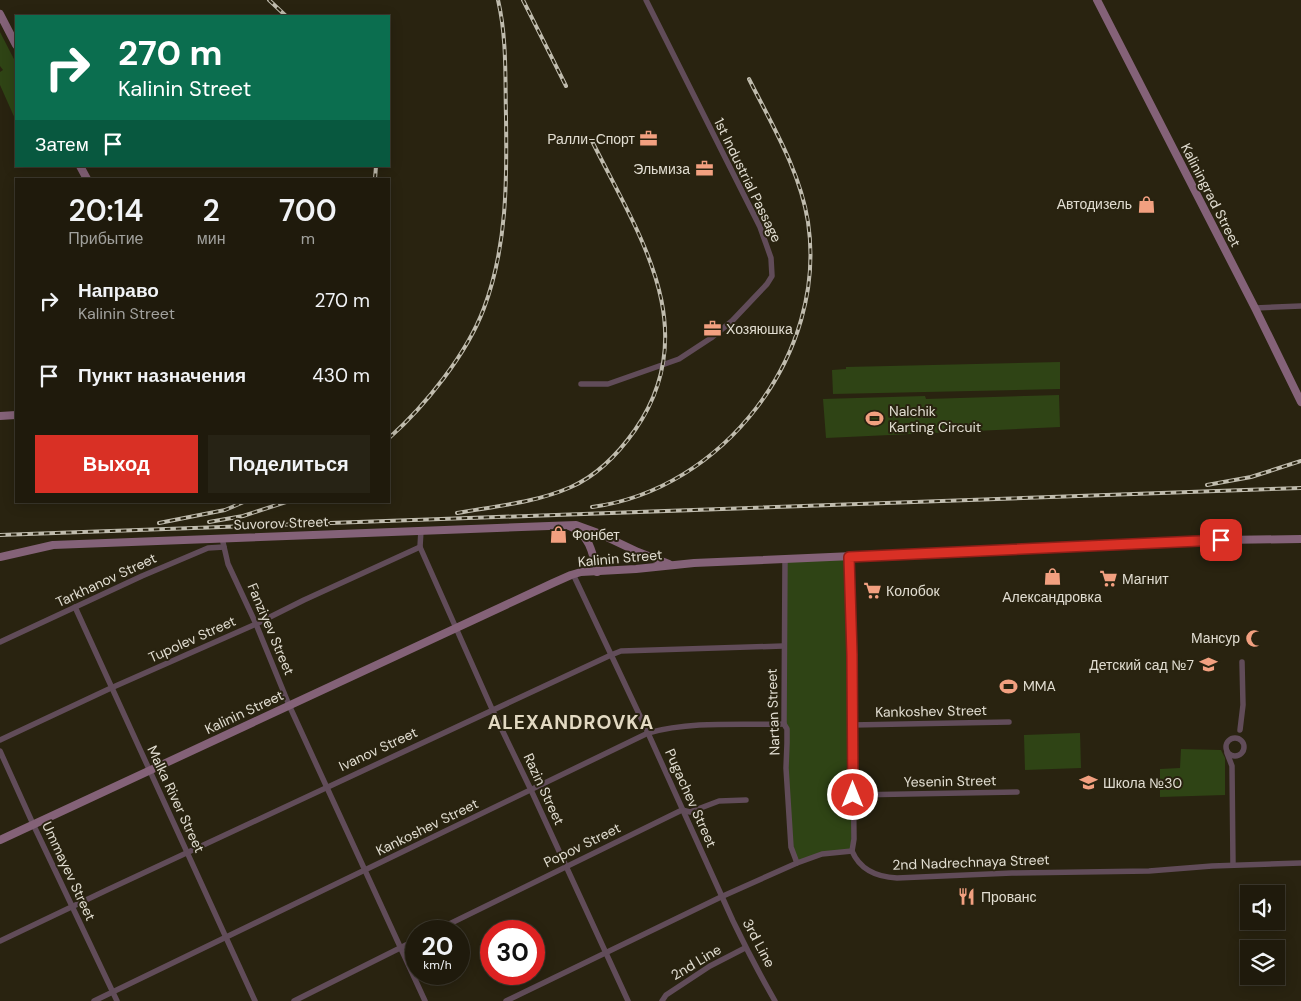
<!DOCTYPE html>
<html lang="ru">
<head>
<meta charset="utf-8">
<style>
	:root { --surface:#1f1a0c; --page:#272315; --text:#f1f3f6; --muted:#a1a19d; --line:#3c382d; --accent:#d93025 }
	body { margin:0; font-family:"DM Sans",sans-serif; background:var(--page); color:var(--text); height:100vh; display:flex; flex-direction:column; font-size:19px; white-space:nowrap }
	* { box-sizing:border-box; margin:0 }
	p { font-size:16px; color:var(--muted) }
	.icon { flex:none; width:28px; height:28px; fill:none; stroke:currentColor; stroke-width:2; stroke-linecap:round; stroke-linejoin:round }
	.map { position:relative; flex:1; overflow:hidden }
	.panel { position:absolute; left:15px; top:178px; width:375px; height:325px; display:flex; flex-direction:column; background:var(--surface); border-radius:0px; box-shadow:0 2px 12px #0003,0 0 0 1px var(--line) }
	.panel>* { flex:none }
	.banner { position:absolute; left:15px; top:15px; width:375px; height:152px; border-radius:0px; box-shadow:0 2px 12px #0003,0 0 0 1px var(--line); background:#0b6e4f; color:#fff; overflow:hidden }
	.tools { position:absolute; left:1240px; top:885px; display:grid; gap:10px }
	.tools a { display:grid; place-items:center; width:45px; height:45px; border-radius:0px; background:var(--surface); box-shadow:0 2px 12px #0003,0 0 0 1px var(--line); font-size:25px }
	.speed { position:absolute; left:405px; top:920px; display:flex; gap:10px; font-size:25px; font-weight:700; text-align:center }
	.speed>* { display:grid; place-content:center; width:65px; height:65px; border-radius:50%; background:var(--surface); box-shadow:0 2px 12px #0003,0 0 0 1px var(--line); line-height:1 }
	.speed small { font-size:12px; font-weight:400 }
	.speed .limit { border:8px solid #d22; background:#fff; color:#111 }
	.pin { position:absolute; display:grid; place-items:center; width:42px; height:42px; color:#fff; margin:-21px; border-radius:10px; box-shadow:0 2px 8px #0006 }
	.me { position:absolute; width:55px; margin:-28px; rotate:0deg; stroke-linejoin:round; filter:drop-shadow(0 0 4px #0008) }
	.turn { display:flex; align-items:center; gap:18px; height:105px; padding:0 20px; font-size:22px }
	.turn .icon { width:65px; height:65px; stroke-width:2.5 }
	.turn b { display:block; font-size:35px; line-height:42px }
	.then { display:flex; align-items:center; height:48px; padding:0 20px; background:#0003; gap:10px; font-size:19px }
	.eta { display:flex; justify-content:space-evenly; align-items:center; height:85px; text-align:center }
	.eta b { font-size:30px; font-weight:600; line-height:35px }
	.action { display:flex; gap:10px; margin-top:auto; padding:10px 20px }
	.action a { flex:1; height:58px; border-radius:0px; background:var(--accent); color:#fff; font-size:20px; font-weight:600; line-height:58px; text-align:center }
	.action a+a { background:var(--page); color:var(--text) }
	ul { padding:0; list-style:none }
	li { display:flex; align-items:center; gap:15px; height:75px; padding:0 20px }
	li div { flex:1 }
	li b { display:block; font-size:19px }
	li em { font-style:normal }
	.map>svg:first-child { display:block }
	.green { fill:#2f4415 }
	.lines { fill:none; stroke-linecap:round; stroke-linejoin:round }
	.street { stroke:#614c59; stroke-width:5.5 }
	.secondary { stroke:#846278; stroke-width:8 }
	.rail-casing { stroke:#c0bcae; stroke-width:4 }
	.rail { stroke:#292310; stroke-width:2; stroke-dasharray:5.5; stroke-linecap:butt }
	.route-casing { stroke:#8d1f18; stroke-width:12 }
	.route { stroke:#d93025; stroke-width:9 }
	.labels { text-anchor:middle; stroke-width:4; stroke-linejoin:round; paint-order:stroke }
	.poi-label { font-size:14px; fill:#e1ddd1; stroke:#292310; text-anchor:start }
	.street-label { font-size:14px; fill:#e1ddd1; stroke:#292310 }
	.district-label { font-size:19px; font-weight:bold; letter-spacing:1px; fill:#e2d9c2; stroke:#292310 }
</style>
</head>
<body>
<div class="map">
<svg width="1301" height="1001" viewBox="0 0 1301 1001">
	<rect width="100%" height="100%" fill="#292310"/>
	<g class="green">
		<polygon points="0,32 16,63 16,121 0,85 0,72 3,70 0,66"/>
		<polygon points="1060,362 1060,389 833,394 832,370 846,369 846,367"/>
		<polygon points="1059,395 1060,427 826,438 823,399 925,396 926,399"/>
		<polygon points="849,557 852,851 838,852 797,863 791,847 783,646 785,559"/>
		<polygon points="1080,733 1081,768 1025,770 1024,735"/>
		<polygon points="1181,749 1221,750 1225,758 1225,795 1160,797 1160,769 1180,768"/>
	</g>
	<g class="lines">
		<g class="street">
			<polyline points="1255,308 1301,306"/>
			<polyline points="581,384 608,384 679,359 711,338 732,321 767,284 772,276 771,258 760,227 646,0"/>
			<polyline points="421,530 420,547 492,709 531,790 628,1001"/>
			<polyline points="222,538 228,564 256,624 289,705 425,1001"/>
			<polyline points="849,557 852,655 854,839 852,851"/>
			<polyline points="785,559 784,724 787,729 787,743 786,768 791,847 797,863"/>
			<path d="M573 574 648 733 733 921C746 948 760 975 775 1001"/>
			<polyline points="75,607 255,1001"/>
			<polyline points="0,642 142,576 208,548 224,547"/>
			<polyline points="852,725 1009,722"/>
			<polyline points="1240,730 1243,705 1242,662"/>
			<circle cx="1235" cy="747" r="9"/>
			<polyline points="0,740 111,688 256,624 304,600 420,547"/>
			<polyline points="0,751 33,824 117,1001"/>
			<polyline points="1227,753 1232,766 1233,865"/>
			<polyline points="853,795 1017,792"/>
			<path d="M852 851C860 870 877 877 897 878L1012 873 1149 871 1212 866 1301 863"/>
			<polyline points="435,931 682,810 690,812 719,801 746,800"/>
			<polyline points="0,941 107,890 611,655 621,651 783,646"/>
			<path d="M94 1001 648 733C692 721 739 725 784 724"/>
			<polyline points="294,1001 416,940"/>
			<polyline points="506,1001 723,896 797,863 822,854 852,851"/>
			<polyline points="662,1001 666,995 710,966 745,948"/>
		</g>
		<g class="secondary">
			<polyline points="1097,0 1255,308 1301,402"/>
			<polyline points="0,14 16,45"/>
			<polyline points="80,166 87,179"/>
			<polyline points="0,416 16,415"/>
			<path d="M569 526C589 533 593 553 597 572"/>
			<polyline points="0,557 53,545 576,525 598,533 638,552 669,564"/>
			<polyline points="0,840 553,583 571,575 581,572 636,569 694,563 1221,540 1301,539"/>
		</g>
		<defs>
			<g id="rail">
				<polyline points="269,0 286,16"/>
				<polyline points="523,0 566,86"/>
				<polyline points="375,179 376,166"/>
				<path d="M389 438C425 406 467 354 484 308 507 247 507 181 506 117 505 78 507 38 498 0"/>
				<polyline points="1207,485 1251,477 1301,461"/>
				<path d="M592 507C723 490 828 354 808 222 800 171 772 125 749 79"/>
				<path d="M457 513C495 506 535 503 571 487 598 475 618 454 635 430 705 329 638 234 592 141"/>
				<polyline points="209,522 243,516 289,501"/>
				<polyline points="159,523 225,510 246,501"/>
				<polyline points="0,535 1301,488"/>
			</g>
		</defs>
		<use href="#rail" class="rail-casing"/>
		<use href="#rail" class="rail"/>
	</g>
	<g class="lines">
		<defs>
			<polyline id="route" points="853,795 852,655 849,557 1221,540"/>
		</defs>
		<use href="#route" class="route-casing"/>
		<use href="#route" class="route"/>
	</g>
	<defs>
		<symbol id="office-bare" viewBox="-9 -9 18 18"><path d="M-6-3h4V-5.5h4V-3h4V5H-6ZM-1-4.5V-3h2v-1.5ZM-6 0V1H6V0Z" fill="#f2a080" stroke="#292310" stroke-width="2.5" paint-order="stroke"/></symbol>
		<symbol id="shop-bare" viewBox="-9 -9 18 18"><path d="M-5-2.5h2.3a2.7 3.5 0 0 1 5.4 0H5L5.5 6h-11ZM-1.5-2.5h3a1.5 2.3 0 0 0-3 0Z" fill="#f2a080" stroke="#292310" stroke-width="2.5" paint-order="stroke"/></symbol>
		<symbol id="stadium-bare" viewBox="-9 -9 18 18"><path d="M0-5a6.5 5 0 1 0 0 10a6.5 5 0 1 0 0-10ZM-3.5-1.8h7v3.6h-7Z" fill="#f2a080" stroke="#292310" stroke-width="2.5" paint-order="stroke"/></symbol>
		<symbol id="supermarket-bare" viewBox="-9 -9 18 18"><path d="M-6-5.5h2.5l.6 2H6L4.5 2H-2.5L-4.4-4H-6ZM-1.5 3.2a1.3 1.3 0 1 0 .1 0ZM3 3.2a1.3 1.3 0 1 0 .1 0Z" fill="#f2a080" stroke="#292310" stroke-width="2.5" paint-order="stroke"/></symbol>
		<symbol id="mosque-bare" viewBox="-9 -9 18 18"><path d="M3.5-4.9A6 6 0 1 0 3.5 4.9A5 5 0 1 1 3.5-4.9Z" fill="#f2a080" stroke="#292310" stroke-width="2.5" paint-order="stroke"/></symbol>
		<symbol id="school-bare" viewBox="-9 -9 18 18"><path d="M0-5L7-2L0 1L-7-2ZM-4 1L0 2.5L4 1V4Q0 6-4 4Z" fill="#f2a080" stroke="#292310" stroke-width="2.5" paint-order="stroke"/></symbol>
		<symbol id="restaurant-bare" viewBox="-9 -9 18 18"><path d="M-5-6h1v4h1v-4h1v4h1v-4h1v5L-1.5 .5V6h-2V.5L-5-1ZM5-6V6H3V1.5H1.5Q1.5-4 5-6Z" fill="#f2a080" stroke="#292310" stroke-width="2.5" paint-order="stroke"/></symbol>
	</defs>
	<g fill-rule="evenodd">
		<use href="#office-bare" x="636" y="126" width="25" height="25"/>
		<use href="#office-bare" x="692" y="156" width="25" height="25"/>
		<use href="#shop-bare" x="1134" y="192" width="25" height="25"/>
		<use href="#office-bare" x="700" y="316" width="25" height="25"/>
		<use href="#stadium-bare" x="862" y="406" width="25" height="25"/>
		<use href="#shop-bare" x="546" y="522" width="25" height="25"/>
		<use href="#shop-bare" x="1040" y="564" width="25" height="25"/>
		<use href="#supermarket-bare" x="1096" y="566" width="25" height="25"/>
		<use href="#supermarket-bare" x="860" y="578" width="25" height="25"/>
		<use href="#mosque-bare" x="1242" y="626" width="25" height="25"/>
		<use href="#school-bare" x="1196" y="652" width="25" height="25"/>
		<use href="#stadium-bare" x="996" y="674" width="25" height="25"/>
		<use href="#school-bare" x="1076" y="770" width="25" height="25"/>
		<use href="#restaurant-bare" x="954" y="884" width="25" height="25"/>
	</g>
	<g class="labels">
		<g class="poi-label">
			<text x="635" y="144" text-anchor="end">Ралли-Спорт</text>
			<text x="690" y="174" text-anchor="end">Эльмиза</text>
			<text x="1132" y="209" text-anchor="end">Автодизель</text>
			<text x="726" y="334">Хозяюшка</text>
			<text x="889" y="416">Nalchik<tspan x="889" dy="16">Karting Circuit</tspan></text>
			<text x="572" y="540">Фонбет</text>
			<text x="1122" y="584">Магнит</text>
			<text x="886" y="596">Колобок</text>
			<text x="1052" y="602" text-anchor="middle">Александровка</text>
			<text x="1240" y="643" text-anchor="end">Мансур</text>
			<text x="1194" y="670" text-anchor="end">Детский сад №7</text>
			<text x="1023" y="691">MMA</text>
			<text x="1103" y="788">Школа №30</text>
			<text x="981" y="902">Прованс</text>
		</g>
		<g class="street-label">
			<text transform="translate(748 180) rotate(64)" y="5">1st Industrial Passage</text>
			<text transform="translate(1211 195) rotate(63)" y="5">Kaliningrad Street</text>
			<text transform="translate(281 523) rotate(-2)" y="5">Suvorov Street</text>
			<text transform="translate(620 558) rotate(-5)" y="5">Kalinin Street</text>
			<text transform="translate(106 580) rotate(-25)" y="5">Tarkhanov Street</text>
			<text transform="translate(271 629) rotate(67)" y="5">Fanziyev Street</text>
			<text transform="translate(192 639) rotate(-24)" y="5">Tupolev Street</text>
			<text transform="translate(931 711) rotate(-1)" y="5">Kankoshev Street</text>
			<text transform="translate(244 712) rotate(-25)" y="5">Kalinin Street</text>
			<text transform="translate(773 712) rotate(-92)" y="5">Nartan Street</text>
			<text transform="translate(378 749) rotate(-25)" y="5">Ivanov Street</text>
			<text transform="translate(950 781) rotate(-1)" y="5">Yesenin Street</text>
			<text transform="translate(544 789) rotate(65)" y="5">Razin Street</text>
			<text transform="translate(691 798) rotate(66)" y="5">Pugachev Street</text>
			<text transform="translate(176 799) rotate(65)" y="5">Malka River Street</text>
			<text transform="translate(427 827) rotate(-26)" y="5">Kankoshev Street</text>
			<text transform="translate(582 845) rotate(-26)" y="5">Popov Street</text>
			<text transform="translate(971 862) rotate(-2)" y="5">2nd Nadrechnaya Street</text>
			<text transform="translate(69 871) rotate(65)" y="5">Ummayev Street</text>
			<text transform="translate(759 943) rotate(62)" y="5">3rd Line</text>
			<text transform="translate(696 962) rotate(-31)" y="5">2nd Line</text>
		</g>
		<g class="district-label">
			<text x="571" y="729">ALEXANDROVKA</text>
		</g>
	</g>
</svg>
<div class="tools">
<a><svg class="icon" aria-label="sound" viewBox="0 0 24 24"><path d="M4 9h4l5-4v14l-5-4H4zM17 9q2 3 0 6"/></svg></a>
<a><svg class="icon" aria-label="layers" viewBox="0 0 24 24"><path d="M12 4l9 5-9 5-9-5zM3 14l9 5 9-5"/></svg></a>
</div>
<div class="speed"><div>20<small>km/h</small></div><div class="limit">30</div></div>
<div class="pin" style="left:1221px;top:540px;background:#d93025"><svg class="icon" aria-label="arrive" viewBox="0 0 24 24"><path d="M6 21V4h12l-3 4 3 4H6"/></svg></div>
<svg class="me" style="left:853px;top:795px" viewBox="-20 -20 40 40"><circle r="17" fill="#d93025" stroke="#fff" stroke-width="3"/><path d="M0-11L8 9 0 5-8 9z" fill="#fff"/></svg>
<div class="banner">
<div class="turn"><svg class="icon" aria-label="right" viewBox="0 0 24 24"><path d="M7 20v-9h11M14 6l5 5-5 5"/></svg><div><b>270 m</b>Kalinin Street</div></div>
<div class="then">Затем<svg class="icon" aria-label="arrive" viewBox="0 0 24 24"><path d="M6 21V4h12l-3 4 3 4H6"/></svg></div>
</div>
<section class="panel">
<div class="eta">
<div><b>20:14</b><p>Прибытие</p></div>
<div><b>2</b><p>мин</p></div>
<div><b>700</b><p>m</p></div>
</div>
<ul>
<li><svg class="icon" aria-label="right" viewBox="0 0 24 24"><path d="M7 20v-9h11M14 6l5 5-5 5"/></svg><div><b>Направо</b><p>Kalinin Street</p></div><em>270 m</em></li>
<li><svg class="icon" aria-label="arrive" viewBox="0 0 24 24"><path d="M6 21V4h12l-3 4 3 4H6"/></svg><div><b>Пункт назначения</b></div><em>430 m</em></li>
</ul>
<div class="action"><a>Выход</a><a>Поделиться</a></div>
</section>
</div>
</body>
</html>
